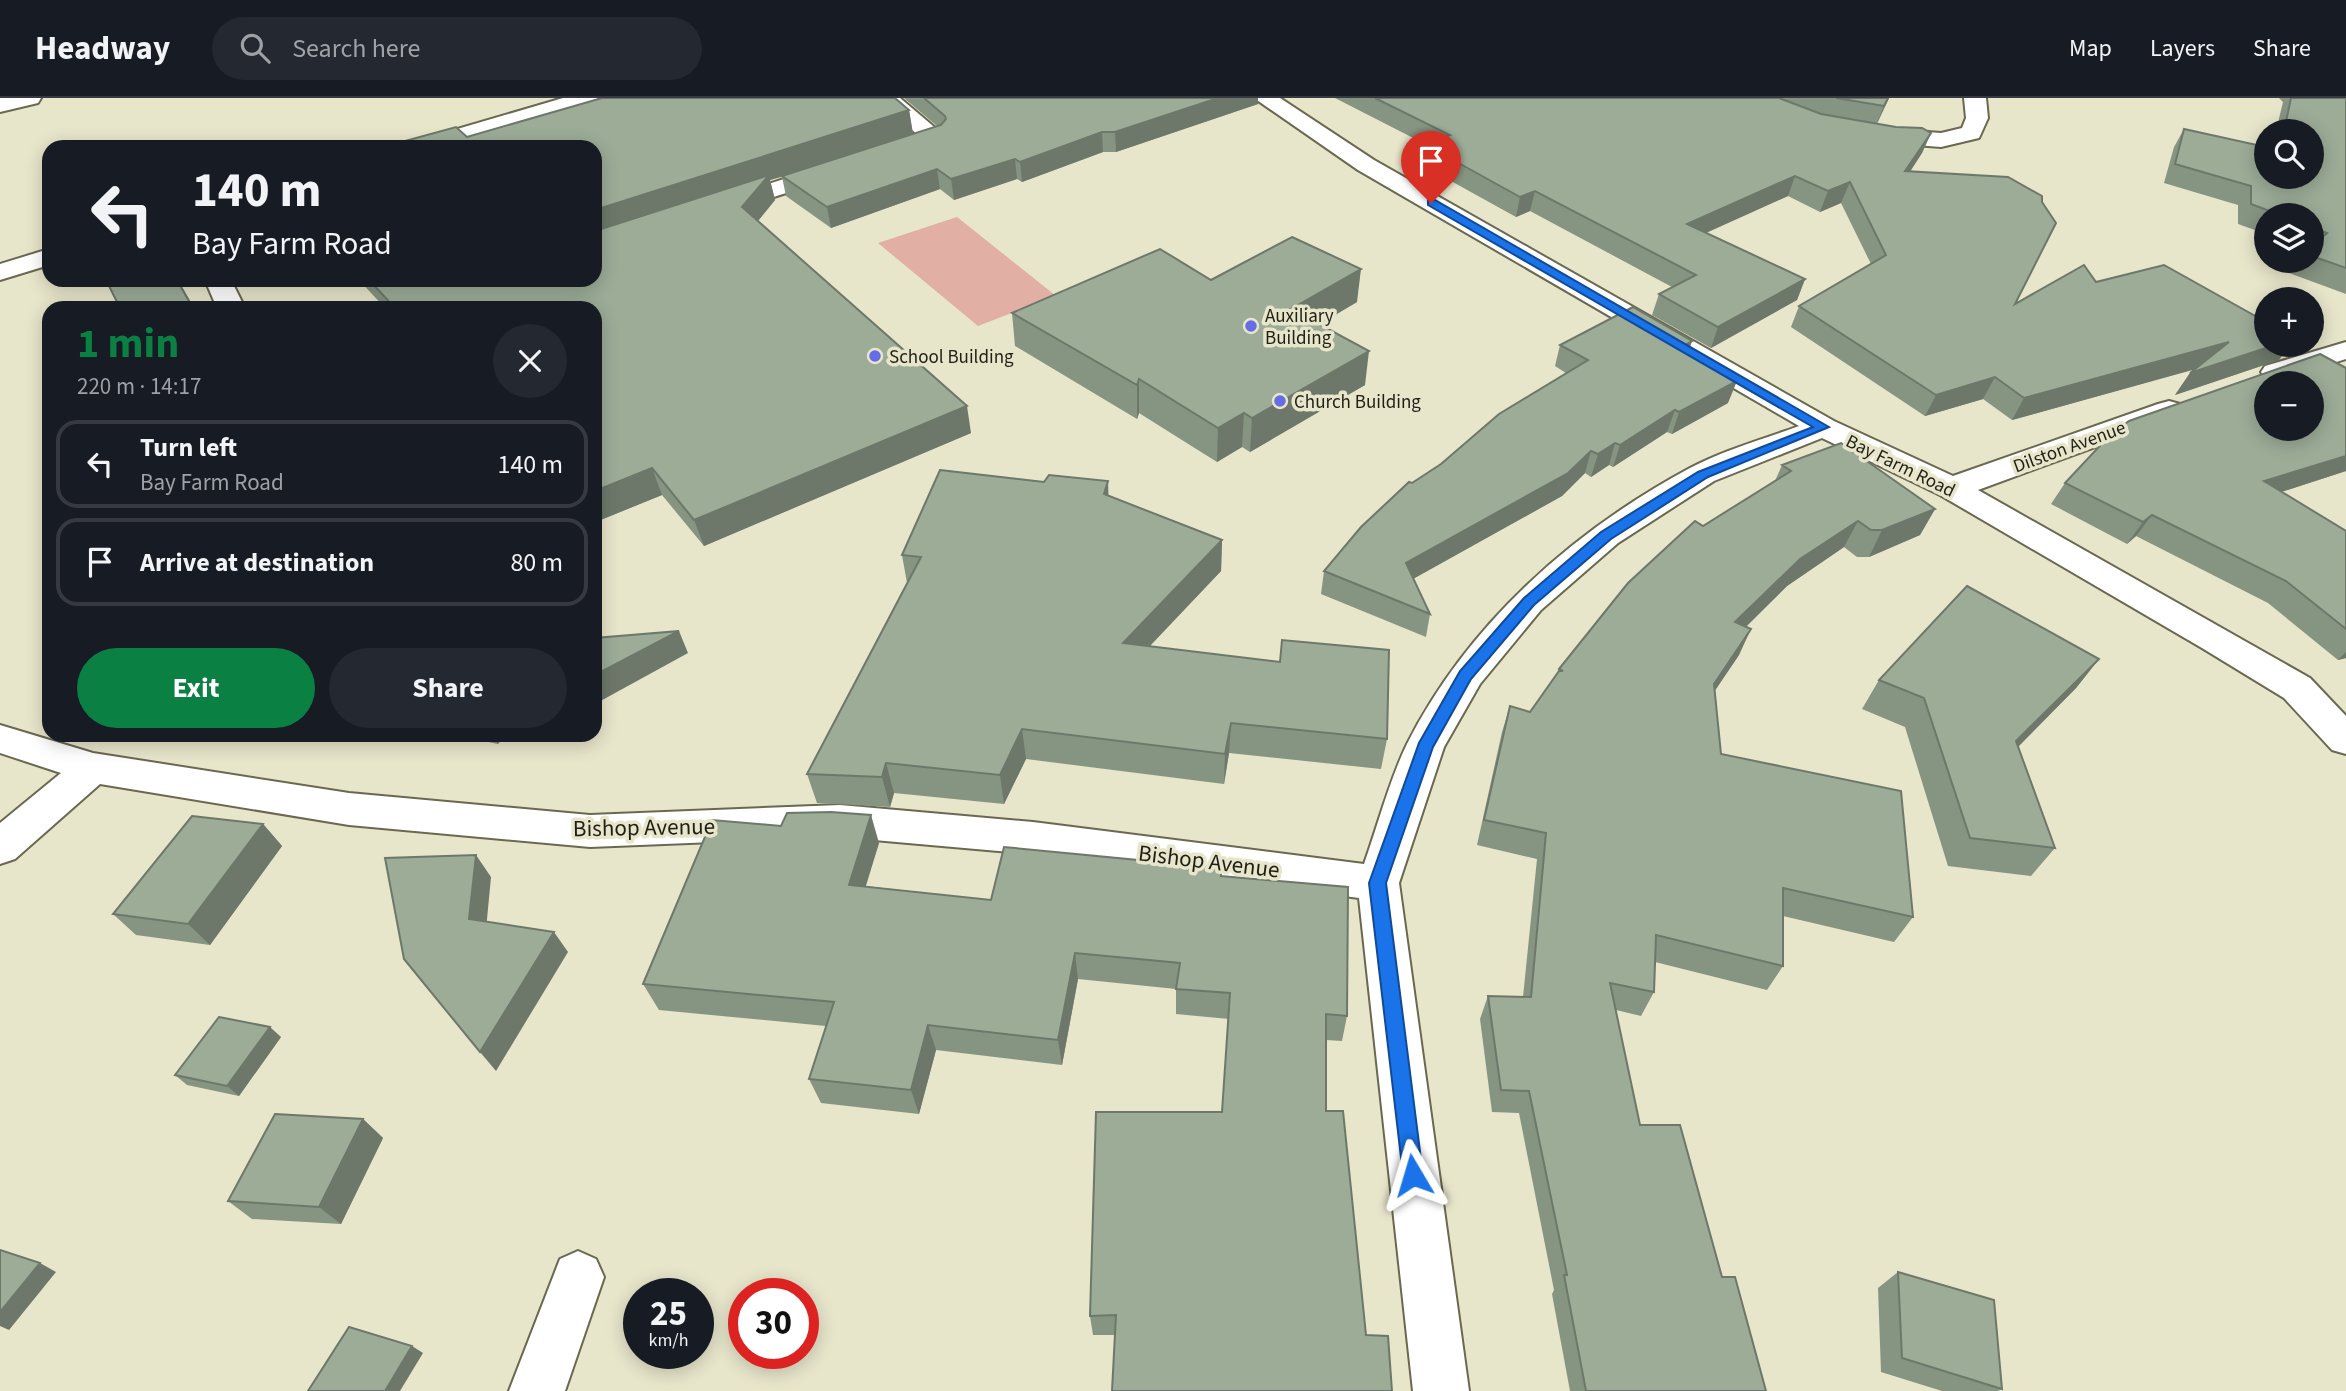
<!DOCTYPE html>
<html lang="en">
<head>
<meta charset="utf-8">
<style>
	:root { --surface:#171b24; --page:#242831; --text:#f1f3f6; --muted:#9ea1a6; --line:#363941; --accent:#0b8043 }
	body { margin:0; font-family:"Source Sans 3",sans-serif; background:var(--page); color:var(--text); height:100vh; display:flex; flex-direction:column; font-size:26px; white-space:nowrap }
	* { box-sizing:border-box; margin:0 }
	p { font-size:23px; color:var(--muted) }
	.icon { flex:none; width:38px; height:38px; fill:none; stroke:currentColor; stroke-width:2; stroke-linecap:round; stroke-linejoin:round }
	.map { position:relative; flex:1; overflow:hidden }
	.sheet { position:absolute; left:42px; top:203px; width:560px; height:441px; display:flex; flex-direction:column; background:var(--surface); border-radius:21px; box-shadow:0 4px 18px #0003 }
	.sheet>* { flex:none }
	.guide { position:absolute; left:42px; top:42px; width:560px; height:147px; border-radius:21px; box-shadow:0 4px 18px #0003; background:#171b24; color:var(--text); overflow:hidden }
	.fabs { position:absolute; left:2254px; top:21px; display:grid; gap:14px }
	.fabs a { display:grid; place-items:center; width:70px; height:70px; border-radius:50%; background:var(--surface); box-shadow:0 4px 18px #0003; font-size:35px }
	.speed { position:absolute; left:623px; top:1180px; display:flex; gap:14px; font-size:35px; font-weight:700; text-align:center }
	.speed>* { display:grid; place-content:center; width:91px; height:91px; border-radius:50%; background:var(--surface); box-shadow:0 4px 18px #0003; line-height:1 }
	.speed small { font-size:18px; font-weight:400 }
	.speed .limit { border:10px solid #d22; background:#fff; color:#111 }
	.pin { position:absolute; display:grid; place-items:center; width:60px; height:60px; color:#fff; margin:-72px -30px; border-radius:50% 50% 50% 0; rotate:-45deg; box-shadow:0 0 7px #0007 }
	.pin .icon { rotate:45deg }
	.me { position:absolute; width:77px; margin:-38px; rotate:353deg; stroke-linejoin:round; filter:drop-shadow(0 0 5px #0008) }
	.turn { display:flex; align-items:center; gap:24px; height:147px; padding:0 35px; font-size:32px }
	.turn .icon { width:91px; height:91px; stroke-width:2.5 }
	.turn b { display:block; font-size:49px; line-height:60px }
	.round { display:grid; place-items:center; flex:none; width:74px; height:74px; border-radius:37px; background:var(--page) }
	.head { display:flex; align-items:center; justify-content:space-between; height:119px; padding:0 35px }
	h1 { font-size:42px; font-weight:700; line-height:52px; color:var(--accent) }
	.action { display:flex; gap:14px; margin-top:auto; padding:14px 35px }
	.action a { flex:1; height:80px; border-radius:42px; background:var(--accent); color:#fff; font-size:28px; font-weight:700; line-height:80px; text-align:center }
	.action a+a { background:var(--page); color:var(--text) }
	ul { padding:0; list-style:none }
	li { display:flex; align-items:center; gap:21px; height:88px; margin:0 14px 10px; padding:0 21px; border:4px solid var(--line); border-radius:21px }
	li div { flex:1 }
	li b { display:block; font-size:26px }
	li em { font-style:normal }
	header { display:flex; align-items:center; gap:42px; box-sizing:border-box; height:98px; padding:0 35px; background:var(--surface); border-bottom:2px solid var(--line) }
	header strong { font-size:33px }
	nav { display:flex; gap:38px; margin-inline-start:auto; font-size:24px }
	.search { width:490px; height:63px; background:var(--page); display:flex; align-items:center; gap:18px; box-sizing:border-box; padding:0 24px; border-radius:38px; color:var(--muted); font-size:26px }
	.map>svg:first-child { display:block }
	.green { fill:#e1afa3 }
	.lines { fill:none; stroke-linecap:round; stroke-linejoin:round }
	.minor-casing { stroke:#6a6850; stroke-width:4 }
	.minor { fill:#fff; fill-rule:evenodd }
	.wall { fill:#869482 }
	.shaded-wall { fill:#6d786a }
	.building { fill:#9cac97; stroke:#6d786a; stroke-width:2; fill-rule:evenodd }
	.route { fill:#1a73e8; stroke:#114b97; stroke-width:2 }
	.poi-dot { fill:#666ce5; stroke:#e7e5ca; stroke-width:2.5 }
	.labels { text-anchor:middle; stroke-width:7; stroke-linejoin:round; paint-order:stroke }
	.far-poi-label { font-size:19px; fill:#201f16; stroke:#e7e5ca; text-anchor:start }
	.far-street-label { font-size:19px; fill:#201f16; stroke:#e7e5ca }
	.street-label { font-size:23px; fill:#201f16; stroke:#e7e5ca }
</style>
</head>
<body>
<header>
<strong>Headway</strong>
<div class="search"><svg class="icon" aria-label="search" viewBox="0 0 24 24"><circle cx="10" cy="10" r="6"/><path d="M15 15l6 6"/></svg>Search here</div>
<nav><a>Map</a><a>Layers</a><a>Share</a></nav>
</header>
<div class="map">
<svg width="2346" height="1293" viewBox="0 0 2346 1293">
	<rect width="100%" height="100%" fill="#e7e5ca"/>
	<polygon class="green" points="957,119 1056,198 978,228 878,145"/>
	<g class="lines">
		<defs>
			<g id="minor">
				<polygon points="0,0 41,0 38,5 0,14"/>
				<polygon points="563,0 598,0 595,5 446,49 409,49 413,44"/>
				<polygon points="875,0 900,0 946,39 943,44 898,58 890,56 886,51 890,46 918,37"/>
				<path d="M1254 0H1280L1374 62 1834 323 1953 378 2158 306 2169 303 2180 306 2184 312 2180 318 1978 392 2310 580 2346 618V656L2332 652 2284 600 2202 550 1940 397 1822 340 1714 383 1618 445 1541 512 1480 586 1444 649 1399 785 1469 1293H1413L1359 800 1033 756 840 739 590 749 349 727 100 686 15 761 0 766V725L61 675 0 655V627L93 655 349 695 590 717 840 707 1033 724 1364 766C1378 727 1389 683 1407 646 1468 526 1573 433 1690 370 1724 352 1764 341 1799 328L1358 72Z"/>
				<polygon points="1964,0 1986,0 1988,20 1979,40 1941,49 1876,44 1868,42 1865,37 1868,32 1876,30 1941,35 1962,30 1966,20"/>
				<polygon points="834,65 842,67 846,72 842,77 721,116 712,114 709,109 712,104"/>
				<polygon points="49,151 49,167 0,182 0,166"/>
				<polygon points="205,182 231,182 245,210 217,210"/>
				<polygon points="2346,244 2346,261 2275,283 2265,280 2261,274 2265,268"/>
				<polygon points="578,1153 596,1161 604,1179 565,1293 509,1293 560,1161"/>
			</g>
		</defs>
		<use href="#minor" class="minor-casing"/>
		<use href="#minor" class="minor"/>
	</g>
	<g class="wall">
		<polygon points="904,0 1258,0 1258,6 1116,54 1103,54 1022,84 1017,81 954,102 940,91 831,130 786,98 782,79 770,82 775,102 758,123 971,335 704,448 662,397 598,423 595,419 595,210 385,210 359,182 595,182 595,49 395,49 394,46 467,39 909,12 913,36 937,28"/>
		<polygon points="1335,0 1889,0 1877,26 1931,35 1922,55 1910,74 2015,206 2096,184 2279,262 2175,297 2190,275 2194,271 2012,322 1983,301 1925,318 1791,229 1799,208 1871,166 1841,105 1820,114 1788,98 1706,135 1805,181 1797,202 1711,250 1652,217 1659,196 1672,189 1530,113 1516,119 1460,88 1421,66 1425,46"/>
		<polygon points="2279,0 2346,0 2346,196 2289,175 2298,163 2312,163 2312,117 2266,117 2266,136 2238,126 2238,107 2164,85 2174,49 2184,31 2266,79 2312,33 2276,33 2283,4"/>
		<polygon points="1211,182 1357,204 1319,226 1365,287 1250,354 1242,349 1217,364 1139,315 1137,321 1015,248 1012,215"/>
		<polygon points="1692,243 1687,256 1728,305 1672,336 1667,334 1613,369 1609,367 1591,379 1585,375 1562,398 1413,481 1430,516 1426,539 1321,496 1324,473 1412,385 1441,366 1566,275 1555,268 1560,247"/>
		<polygon points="1782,367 1935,411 1920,437 1869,459 1857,459 1844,449 1787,488 1746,529 1739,557 1714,593 1721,656 1913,819 1894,844 1783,818 1783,868 1767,892 1655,864 1654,894 1641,918 1616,912 1640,1027 1722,1179 1766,1293 1570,1293 1552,1196 1554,1192 1519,1015 1492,1014 1480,921 1488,898 1523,899 1537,761 1477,747 1502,634 1510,608 1530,614 1558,575 1559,571 1775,383"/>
		<polygon points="2346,373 2281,394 2346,433 2346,560 2338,562 2268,505 2136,438 2127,446 2051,406 2065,385"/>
		<polygon points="1108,398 1222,442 1221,473 1150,548 1387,641 1381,671 1229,655 1224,686 1026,661 1004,706 894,695 890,709 817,705 807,676 907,485 902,457"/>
		<polygon points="2099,561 2076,590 2018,649 2055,750 2031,778 1948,768 1905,629 1862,611 1879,582"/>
		<polygon points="455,637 505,637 498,646"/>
		<polygon points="263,726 282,748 210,847 136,837 113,816"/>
		<polygon points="879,745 865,788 991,802 1221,778 1347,918 1342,943 1326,942 1115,1237 1093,1237 1090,1218 1222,1014 1229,921 1176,916 1176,891 1078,881 1062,967 936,952 919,1016 821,1005 809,981 826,928 659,912 643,886"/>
		<polygon points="281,939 239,998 187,987 175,977"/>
		<polygon points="363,1021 383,1040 341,1126 252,1121 228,1103"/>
		<polygon points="1898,1174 2002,1291 1998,1293 1942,1293 1881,1274 1878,1190"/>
	</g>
	<g class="shaded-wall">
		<polygon points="1218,0 1258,0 1258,6 1116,54 1115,34"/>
		<polygon points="1888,0 1889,0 1876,27 1884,8"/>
		<polygon points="909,12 913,36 770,82 775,102 749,134 595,139 595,112"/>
		<polygon points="1102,34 1103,54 1022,84 1020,64"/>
		<polygon points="1931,35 1922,55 1896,94 1905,73"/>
		<polygon points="1015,61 1017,81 954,102 951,81"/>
		<polygon points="937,71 940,91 831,130 827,109"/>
		<polygon points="1795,78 1788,98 1681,146 1687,126"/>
		<polygon points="1850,84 1841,105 1820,114 1828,93"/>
		<polygon points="1535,93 1530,113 1516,119 1520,99"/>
		<polygon points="1361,171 1357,204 1288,245 1291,211"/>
		<polygon points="1805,181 1797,202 1711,250 1718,229"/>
		<polygon points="177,182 178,182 194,210 193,210"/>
		<polygon points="383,182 460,182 391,205 381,185"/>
		<polygon points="1692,243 1684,265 1678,251"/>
		<polygon points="2229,244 2214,266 2012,322 2024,300"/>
		<polygon points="2275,247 2290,247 2279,262 2175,297 2190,275"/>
		<polygon points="1369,253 1365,287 1250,354 1252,320"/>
		<polygon points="1995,279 1983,301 1925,318 1936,297"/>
		<polygon points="1139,281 1139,315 1137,321 1137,287"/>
		<polygon points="1737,283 1728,305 1672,336 1679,314"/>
		<polygon points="967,308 971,335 704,448 694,422"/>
		<polygon points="1675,312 1667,334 1613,369 1620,347"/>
		<polygon points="1244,315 1242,349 1217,364 1218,330"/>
		<polygon points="1615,345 1609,367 1591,379 1598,356"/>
		<polygon points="1591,353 1585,375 1562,398 1402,487 1406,465"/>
		<polygon points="2346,358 2346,373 2247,405 2264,383"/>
		<polygon points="652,370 662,397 598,423 595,415 595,393"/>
		<polygon points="1108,383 1109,414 1104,396"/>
		<polygon points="1935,411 1920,437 1869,459 1882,432"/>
		<polygon points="2152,417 2136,438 2127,446 2143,424"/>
		<polygon points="1858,423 1844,449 1787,488 1724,550 1735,524 1800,461"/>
		<polygon points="1222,442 1221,473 1124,575 1123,545"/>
		<polygon points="1751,531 1739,557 1702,612 1714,586"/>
		<polygon points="679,533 688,555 595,606 595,577"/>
		<polygon points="2346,554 2346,560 2338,562"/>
		<polygon points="2099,561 2076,590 1995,672 2016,643"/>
		<polygon points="1231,625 1229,655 1224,686 1225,656"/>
		<polygon points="1022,631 1026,661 1004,706 1000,677"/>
		<polygon points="492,637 505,637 498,646"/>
		<polygon points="886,665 894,695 890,709 882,679"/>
		<polygon points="871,717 879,745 858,814 849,787"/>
		<polygon points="263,726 282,748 210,847 188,826"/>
		<polygon points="476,757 491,779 485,842 469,821"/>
		<polygon points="554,834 568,854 496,973 480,954"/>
		<polygon points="1075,855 1078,881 1062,967 1058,942"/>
		<polygon points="928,927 936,952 919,1016 911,992"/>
		<polygon points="270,929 281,939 239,998 227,988"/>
		<polygon points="363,1021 383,1040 341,1126 319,1109"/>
		<polygon points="40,1165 56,1174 9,1232 0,1228 0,1214"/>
		<polygon points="412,1248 423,1255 400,1293 385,1293"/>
	</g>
	<g class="building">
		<polygon points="602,0 895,0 909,12 595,112 595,49 397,49 394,46 456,29 467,39"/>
		<polygon points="924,0 1218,0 1115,34 1102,34 1020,64 1015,61 951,81 937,71 827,109 782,78 941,27 946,21 945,18"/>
		<polygon points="1375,0 1779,0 1821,16 1896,29 1922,30 1931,35 1905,73 2008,79 2042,98 2042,104 2056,125 2015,206 2084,167 2096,184 2164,167 2266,224 2266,247 2275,247 2190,275 2229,244 2024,300 1995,279 1936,297 1799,208 1886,157 1850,84 1828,93 1795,78 1687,126 1805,181 1718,229 1659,196 1696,177 1535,93 1520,99 1464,68 1424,46 1450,37"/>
		<polygon points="1836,0 1888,0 1884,8"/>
		<polygon points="2291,0 2346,0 2346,170 2312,158 2312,148 2327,135 2312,129 2312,117 2280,117 2251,106 2251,88 2175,66 2184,31 2266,49 2266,79 2312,79 2312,33 2284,33"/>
		<polygon points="769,77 742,109 967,308 694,422 652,370 595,393 595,210 395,210 369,182 383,182 381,185 383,187 426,187 441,182 595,182 595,133"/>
		<polygon points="1292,139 1361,171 1291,211 1369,253 1252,320 1244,315 1218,330 1139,281 1137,287 1012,215 1160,151 1211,182"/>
		<polygon points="106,182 177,182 193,210 120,210"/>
		<polygon points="1633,209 1692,243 1678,251 1737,283 1679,314 1675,312 1620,347 1615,345 1598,356 1591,353 1568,375 1406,465 1430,516 1324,473 1361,429 1409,384 1412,385 1441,366 1499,316 1588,262 1560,247"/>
		<path d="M2320 256 2346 270V358L2264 383 2346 433V531L2286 483 2152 417 2143 424 2065 385 2109 338 2129 323ZM2266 285H2312V331H2266Z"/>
		<polygon points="1841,345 1935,411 1882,432 1871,432 1858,423 1800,461 1735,524 1751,531 1714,586 1721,656 1901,693 1913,819 1783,790 1783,868 1656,837 1654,894 1610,885 1640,1027 1680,1027 1722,1179 1735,1179 1766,1293 1586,1293 1564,1177 1567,1177 1529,993 1501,992 1488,898 1531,899 1546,735 1484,722 1510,608 1530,614 1559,573 1563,573 1559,571 1628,485 1695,423 1703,428 1791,373 1782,367"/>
		<polygon points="940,372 1044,384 1049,377 1108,383 1104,396 1222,442 1123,545 1280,564 1282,542 1389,552 1387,641 1231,625 1225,656 1022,631 1000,677 886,665 882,679 807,676 921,459 902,457"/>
		<polygon points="1967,488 2099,561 2016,643 2055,750 1970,740 1924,600 1879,582"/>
		<polygon points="679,533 595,577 595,540"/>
		<polygon points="831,714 871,717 849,787 991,802 1004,749 1221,770 1221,778 1348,789 1347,918 1326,916 1326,1013 1343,1013 1366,1237 1388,1238 1392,1293 1112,1293 1116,1217 1090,1218 1096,1014 1222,1014 1230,895 1176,891 1180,865 1075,855 1058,942 928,927 911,992 809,981 834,904 643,886 712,722 781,728 787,715"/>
		<polygon points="192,718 263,726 188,826 113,816"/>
		<polygon points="476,757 469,821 554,834 480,954 404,861 385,760"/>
		<polygon points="219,919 270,929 227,988 175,977"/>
		<polygon points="275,1016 363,1021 319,1109 228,1103"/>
		<polygon points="0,1152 40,1165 0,1214"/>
		<polygon points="1898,1174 1994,1202 2002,1291 1902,1260"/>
		<polygon points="349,1229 412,1248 385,1293 308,1293"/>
	</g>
	<polygon class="route" points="1428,102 1435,102 1829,329 1708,379 1611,441 1534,507 1471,581 1433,649 1386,785 1423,1077 1420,1084 1413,1087 1406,1084 1403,1077 1369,785 1419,645 1460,573 1476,555 1524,500 1601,434 1698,374 1813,329 1428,107"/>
	<g class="poi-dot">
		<circle cx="1251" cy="228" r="7"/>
		<circle cx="875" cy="258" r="7"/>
		<circle cx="1280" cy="303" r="7"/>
	</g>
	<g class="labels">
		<g class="far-poi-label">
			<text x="1265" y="224">Auxiliary<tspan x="1265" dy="22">Building</tspan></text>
			<text x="889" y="265">School Building</text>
			<text x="1294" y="310">Church Building</text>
		</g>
		<g class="far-street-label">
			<text transform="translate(2069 348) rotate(-20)" y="7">Dilston Avenue</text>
			<text transform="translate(1901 367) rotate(26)" y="7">Bay Farm Road</text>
		</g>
		<g class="street-label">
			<text transform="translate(644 729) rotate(-1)" y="8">Bishop Avenue</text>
			<text transform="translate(1209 763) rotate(7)" y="8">Bishop Avenue</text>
		</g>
	</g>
</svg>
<div class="fabs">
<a><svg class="icon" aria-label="search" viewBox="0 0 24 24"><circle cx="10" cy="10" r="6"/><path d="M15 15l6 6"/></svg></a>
<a><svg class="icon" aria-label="layers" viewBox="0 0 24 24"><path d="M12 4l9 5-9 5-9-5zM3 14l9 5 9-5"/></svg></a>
<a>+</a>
<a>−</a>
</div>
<div class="speed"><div>25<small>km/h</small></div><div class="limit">30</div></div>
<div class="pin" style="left:1431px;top:105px;background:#d93025"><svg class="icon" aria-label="arrive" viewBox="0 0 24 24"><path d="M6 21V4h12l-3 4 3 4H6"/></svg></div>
<svg class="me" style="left:1413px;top:1077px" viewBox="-20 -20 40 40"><path d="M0-17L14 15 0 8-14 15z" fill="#1a73e8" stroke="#fff" stroke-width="4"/></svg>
<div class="guide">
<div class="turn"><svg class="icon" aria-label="left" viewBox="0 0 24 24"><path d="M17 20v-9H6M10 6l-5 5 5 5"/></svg><div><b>140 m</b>Bay Farm Road</div></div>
</div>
<section class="sheet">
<div class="head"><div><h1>1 min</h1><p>220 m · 14:17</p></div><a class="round"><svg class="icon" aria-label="close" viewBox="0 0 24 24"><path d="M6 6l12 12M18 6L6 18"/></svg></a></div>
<ul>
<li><svg class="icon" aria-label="left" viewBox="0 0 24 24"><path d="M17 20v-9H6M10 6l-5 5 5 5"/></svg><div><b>Turn left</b><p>Bay Farm Road</p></div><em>140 m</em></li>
<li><svg class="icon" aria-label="arrive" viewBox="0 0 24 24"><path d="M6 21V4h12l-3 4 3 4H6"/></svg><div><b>Arrive at destination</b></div><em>80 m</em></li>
</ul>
<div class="action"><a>Exit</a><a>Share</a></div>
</section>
</div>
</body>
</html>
